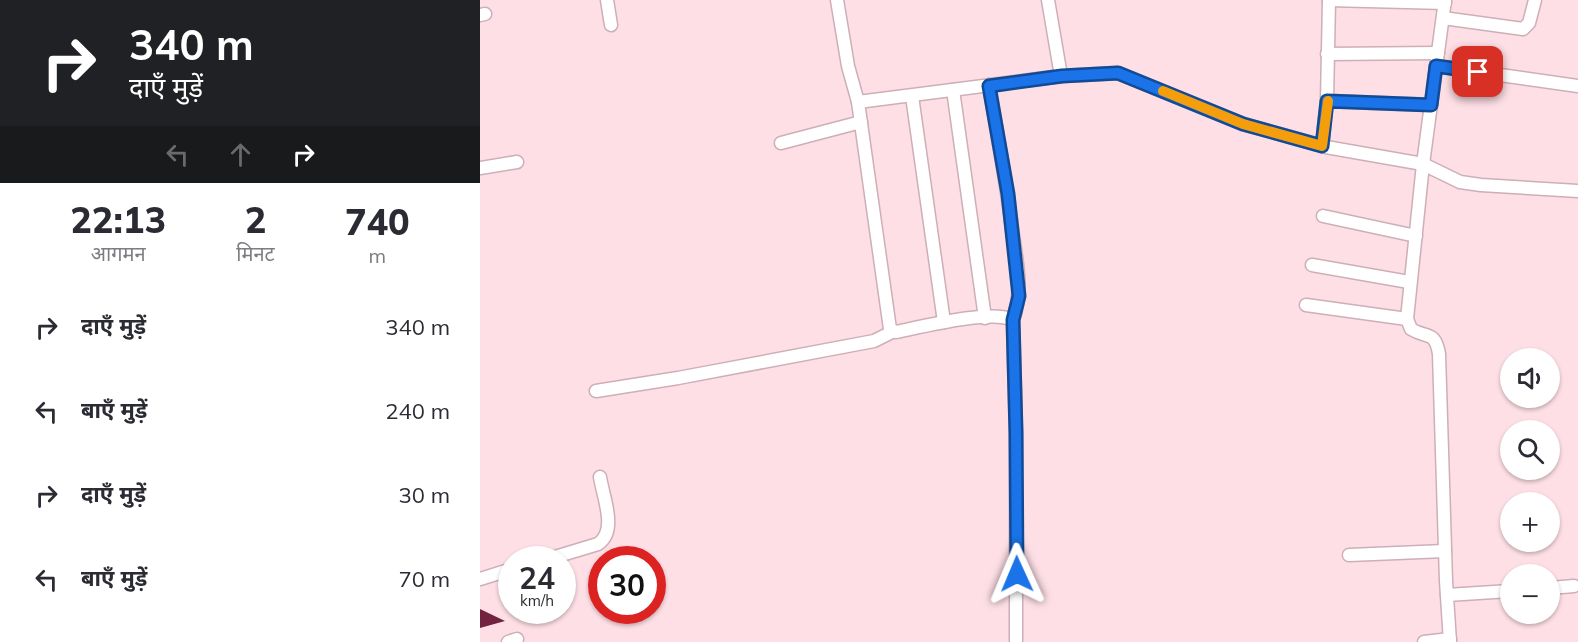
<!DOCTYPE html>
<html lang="hi">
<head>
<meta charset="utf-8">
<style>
	:root { --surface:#fff; --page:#f2f2f3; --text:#2b2b33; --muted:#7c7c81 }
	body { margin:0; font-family:Mulish,"Noto Sans Devanagari",sans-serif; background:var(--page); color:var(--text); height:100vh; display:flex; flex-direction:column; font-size:22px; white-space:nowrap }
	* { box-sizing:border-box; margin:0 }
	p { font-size:20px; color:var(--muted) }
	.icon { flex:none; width:33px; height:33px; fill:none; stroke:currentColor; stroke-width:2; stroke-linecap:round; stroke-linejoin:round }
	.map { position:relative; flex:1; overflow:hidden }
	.drawer { display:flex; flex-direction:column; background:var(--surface); width:480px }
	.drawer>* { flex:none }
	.hud { background:#202124; color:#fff; overflow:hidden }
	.tools { position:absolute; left:1020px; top:348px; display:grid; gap:12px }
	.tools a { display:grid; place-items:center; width:60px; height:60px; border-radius:50%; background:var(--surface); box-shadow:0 2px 4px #0004; font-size:30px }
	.speed { position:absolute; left:18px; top:546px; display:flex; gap:12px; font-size:30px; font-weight:700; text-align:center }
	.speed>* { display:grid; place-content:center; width:78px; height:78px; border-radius:50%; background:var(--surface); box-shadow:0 2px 4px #0004; line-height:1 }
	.speed small { font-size:15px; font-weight:400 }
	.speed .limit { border:9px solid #d22; background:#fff; color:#111 }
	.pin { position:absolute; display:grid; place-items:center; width:51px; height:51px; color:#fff; margin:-26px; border-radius:12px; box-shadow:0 3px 9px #0006 }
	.me { position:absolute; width:66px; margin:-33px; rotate:359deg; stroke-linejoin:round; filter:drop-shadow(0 0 4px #0008) }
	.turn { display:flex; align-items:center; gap:21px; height:126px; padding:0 30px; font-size:27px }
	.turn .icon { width:78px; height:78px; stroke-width:2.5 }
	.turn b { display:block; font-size:42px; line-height:51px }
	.lanes { display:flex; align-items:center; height:57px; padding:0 30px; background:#0003; justify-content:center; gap:30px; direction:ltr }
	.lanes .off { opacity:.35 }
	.eta { display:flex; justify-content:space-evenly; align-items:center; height:102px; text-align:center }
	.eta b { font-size:36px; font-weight:800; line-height:42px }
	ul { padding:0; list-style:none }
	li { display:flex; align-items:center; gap:18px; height:84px; padding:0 30px }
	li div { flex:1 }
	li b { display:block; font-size:22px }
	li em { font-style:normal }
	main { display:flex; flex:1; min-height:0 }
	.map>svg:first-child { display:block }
	.building { fill:#712340 }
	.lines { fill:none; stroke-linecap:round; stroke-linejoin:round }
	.minor-casing { stroke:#cdafb7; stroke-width:15 }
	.minor { stroke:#fff; stroke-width:12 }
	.route-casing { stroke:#114b97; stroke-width:15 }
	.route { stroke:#1a73e8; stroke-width:10 }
	.slow { stroke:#f59e0b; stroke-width:10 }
</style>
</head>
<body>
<main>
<section class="drawer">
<div class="hud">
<div class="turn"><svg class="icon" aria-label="right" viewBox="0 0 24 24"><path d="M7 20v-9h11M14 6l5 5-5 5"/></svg><div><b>340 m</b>दाएँ मुड़ें</div></div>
<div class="lanes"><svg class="icon off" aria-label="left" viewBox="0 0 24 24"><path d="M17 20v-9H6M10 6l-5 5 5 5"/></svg><svg class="icon off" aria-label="ahead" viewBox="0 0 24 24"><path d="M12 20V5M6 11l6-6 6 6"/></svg><svg class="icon" aria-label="right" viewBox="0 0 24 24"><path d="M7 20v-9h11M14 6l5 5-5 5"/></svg></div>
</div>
<div class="eta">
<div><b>22:13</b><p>आगमन</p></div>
<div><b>2</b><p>मिनट</p></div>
<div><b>740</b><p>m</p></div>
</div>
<ul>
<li><svg class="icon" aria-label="right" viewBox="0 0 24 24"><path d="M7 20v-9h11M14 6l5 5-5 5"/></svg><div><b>दाएँ मुड़ें</b></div><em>340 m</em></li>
<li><svg class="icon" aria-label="left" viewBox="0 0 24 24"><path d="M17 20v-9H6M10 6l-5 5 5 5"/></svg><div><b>बाएँ मुड़ें</b></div><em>240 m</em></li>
<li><svg class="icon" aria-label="right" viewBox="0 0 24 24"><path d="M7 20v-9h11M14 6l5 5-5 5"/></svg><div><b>दाएँ मुड़ें</b></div><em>30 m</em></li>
<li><svg class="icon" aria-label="left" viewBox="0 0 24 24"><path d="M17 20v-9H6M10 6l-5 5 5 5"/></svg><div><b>बाएँ मुड़ें</b></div><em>70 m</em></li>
</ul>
</section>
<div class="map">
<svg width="1098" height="642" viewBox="0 0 1098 642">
	<rect width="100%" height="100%" fill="#fedfe6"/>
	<polygon class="building" points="0,609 25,621 0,628"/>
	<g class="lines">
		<defs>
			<g id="minor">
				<polyline points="127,0 131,25"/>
				<polyline points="357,0 368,66 378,102 581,76 638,73 763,124 846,147 943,164 980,182 1001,185 1098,191"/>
				<polyline points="568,0 581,76"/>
				<polyline points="849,0 965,3"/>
				<path d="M965 0 943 164 927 319 931 329C947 339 955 330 959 354L966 581 970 642"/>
				<polyline points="0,15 5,14"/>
				<polyline points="963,18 1043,29 1049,23 1055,0"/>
				<polyline points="847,54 958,53"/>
				<polyline points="956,66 1098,86"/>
				<path d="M509 85C517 133 526 180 532 228 536 259 544 290 533 320"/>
				<polyline points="473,90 505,318"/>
				<polyline points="432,96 464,322"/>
				<polyline points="847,101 951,105"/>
				<path d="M378 102 410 329 416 332C441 327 511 309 533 320L536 433V642"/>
				<polyline points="301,143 381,122"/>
				<polyline points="842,146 847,101 849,0"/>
				<polyline points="0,168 37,162"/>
				<polyline points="843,216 936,236"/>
				<polyline points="832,265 929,282"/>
				<polyline points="826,305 927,319"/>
				<polyline points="116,391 198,378 394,341 412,332"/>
				<polyline points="869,555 965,551"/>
				<path d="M65 560 118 544C138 531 123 497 120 477"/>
				<polyline points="0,579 32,569"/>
				<polyline points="1070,588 1094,586"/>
				<polyline points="967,595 1030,591"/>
				<polyline points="28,642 37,639"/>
				<polyline points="944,642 970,639"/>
			</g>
		</defs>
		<use href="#minor" class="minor-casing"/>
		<use href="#minor" class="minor"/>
	</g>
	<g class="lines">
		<defs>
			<polyline id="route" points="537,574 536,433 533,320 539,296 528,194 509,86 582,76 638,73 763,124 842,146 847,101 951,105 956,66 998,72"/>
		</defs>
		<use href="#route" class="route-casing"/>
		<use href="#route" class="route"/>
		<polyline class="slow" points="683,91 763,124 842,146 848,101"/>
	</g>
</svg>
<div class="tools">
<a><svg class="icon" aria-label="sound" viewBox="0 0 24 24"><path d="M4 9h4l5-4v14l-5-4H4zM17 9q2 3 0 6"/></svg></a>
<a><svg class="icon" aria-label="search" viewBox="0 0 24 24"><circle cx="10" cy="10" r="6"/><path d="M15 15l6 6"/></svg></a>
<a>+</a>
<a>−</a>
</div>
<div class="speed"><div>24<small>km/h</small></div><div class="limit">30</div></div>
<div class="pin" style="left:998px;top:72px;background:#d93025"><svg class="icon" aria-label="arrive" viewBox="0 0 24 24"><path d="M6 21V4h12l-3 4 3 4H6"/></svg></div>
<svg class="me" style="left:537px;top:574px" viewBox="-20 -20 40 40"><path d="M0-17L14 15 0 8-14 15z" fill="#1a73e8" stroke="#fff" stroke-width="4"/></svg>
</div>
</main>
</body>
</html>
